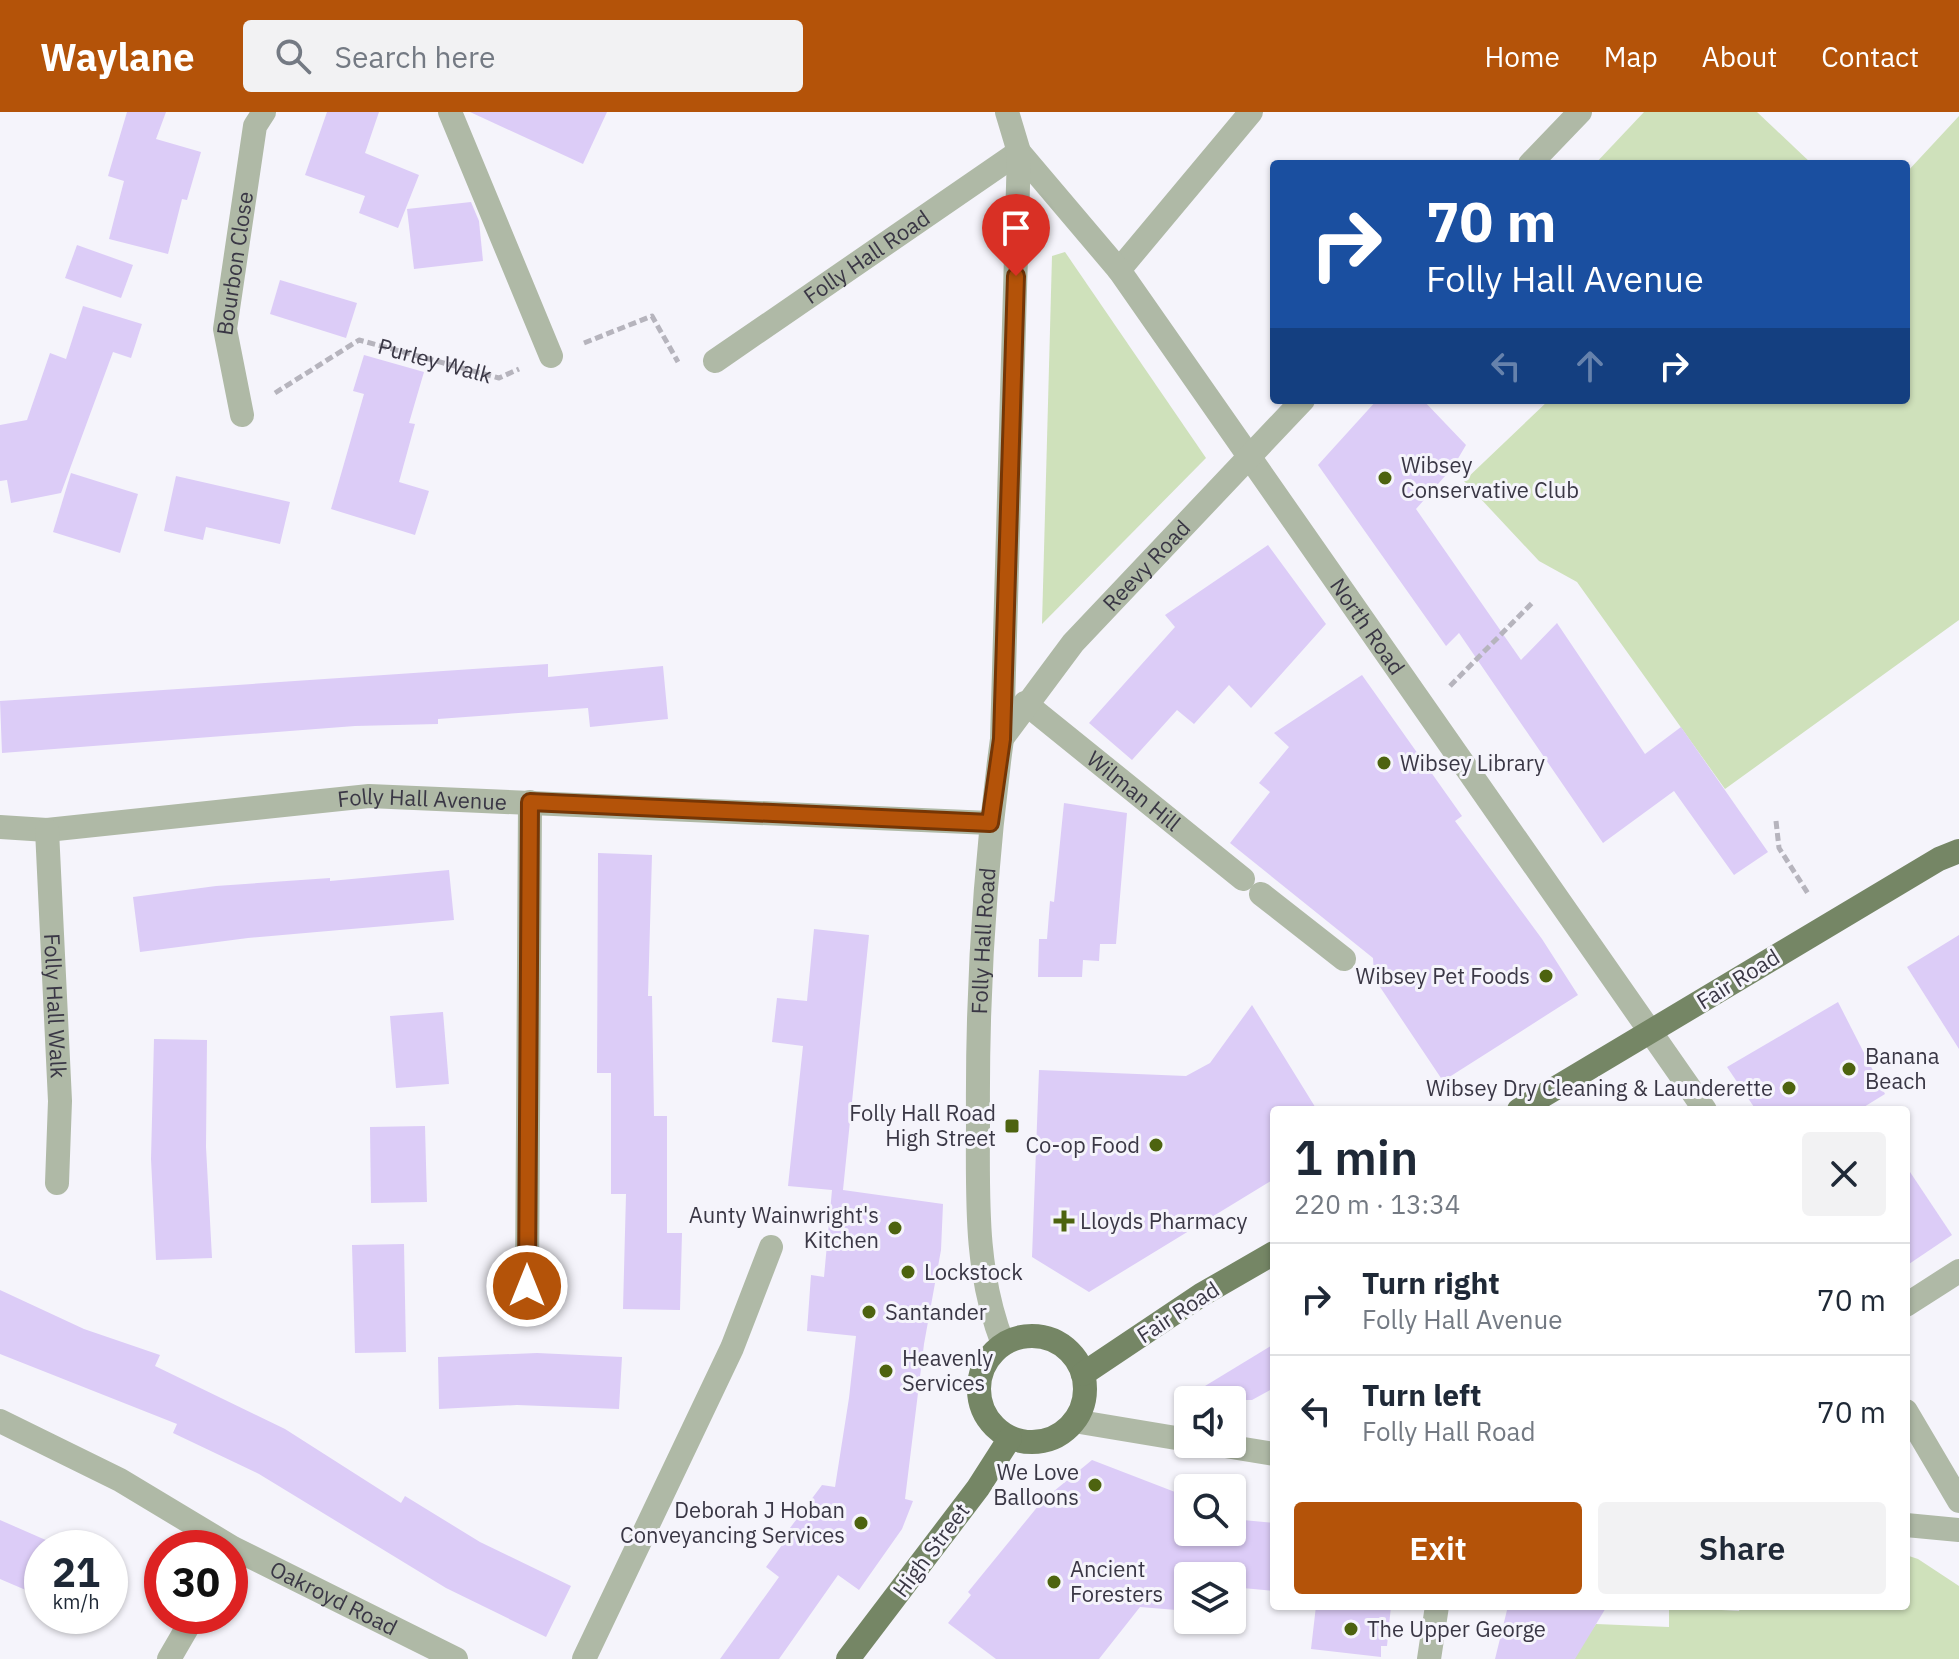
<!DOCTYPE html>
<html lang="en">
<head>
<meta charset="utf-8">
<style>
	:root { --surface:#fff; --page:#f2f2f3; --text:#1f2937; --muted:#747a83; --line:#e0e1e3; --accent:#b45309 }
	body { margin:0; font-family:"IBM Plex Sans",sans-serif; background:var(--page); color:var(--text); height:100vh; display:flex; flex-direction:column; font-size:30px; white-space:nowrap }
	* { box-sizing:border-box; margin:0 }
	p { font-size:26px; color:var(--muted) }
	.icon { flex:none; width:44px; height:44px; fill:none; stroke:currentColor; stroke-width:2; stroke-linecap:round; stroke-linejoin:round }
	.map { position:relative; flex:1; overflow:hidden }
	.drawer { position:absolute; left:1270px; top:994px; width:640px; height:504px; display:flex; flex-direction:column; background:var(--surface); border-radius:8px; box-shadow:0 2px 6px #0004 }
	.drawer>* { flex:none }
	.hud { position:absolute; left:1270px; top:48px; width:640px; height:244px; border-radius:8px; box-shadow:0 2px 6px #0004; background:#1a4fa0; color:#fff; overflow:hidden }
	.fabs { position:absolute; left:1174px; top:1274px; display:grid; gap:16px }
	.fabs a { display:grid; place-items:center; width:72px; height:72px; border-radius:8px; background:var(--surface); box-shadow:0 2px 6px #0004; font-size:40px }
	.speed { position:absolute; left:24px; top:1418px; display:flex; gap:16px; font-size:40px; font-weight:700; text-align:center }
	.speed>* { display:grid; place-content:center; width:104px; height:104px; border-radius:50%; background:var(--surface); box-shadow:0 2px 6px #0004; line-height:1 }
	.speed small { font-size:20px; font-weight:400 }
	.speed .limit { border:12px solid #d22; background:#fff; color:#111 }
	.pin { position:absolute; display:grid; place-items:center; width:68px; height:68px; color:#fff; margin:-82px -34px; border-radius:50% 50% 50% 0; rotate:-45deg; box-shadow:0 0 8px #0007 }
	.pin .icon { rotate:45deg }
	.me { position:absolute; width:88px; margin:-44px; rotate:0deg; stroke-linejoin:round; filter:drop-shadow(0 0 6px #0008) }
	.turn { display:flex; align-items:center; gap:28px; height:168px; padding:0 24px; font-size:36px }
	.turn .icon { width:104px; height:104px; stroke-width:2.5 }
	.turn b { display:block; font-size:56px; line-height:68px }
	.lanes { display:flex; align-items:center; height:76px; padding:0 24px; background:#0003; justify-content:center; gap:40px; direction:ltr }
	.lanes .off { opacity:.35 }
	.round { display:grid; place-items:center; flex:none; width:84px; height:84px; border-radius:8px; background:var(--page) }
	.summary { display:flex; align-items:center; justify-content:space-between; height:136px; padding:0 24px }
	h1 { font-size:48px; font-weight:600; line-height:60px }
	.primary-button { display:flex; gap:16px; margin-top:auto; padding:16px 24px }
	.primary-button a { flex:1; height:92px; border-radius:8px; background:var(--accent); color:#fff; font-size:32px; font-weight:600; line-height:92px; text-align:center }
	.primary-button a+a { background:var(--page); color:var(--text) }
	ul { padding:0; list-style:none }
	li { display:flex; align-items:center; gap:24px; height:112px; padding:0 24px; border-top:2px solid var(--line) }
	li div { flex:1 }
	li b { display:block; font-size:30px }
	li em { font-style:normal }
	header { display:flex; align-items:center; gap:48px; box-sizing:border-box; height:112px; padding:0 40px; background:var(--accent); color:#fff }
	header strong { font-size:38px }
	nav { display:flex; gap:44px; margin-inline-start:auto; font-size:28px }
	.search { width:560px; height:72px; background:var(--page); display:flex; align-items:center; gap:20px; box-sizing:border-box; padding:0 28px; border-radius:8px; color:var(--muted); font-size:30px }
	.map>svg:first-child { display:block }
	.green { fill:#cfe1bb }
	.building { fill:#dcccf7 }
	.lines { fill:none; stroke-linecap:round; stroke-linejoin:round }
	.path { stroke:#b6b4bd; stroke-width:5; stroke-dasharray:8 4; stroke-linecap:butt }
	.minor { stroke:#afb9a6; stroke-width:24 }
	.major { stroke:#758665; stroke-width:24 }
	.route-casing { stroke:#753606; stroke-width:20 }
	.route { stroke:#b45309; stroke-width:14 }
	.poi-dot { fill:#4d630f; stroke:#f5f4fb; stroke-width:3 }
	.labels { text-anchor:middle; stroke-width:6; stroke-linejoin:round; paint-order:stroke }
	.street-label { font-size:22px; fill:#3a3745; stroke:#f5f4fb }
	.poi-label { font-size:22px; fill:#3a3745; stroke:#f5f4fb; text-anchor:start }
</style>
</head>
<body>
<header>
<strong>Waylane</strong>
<div class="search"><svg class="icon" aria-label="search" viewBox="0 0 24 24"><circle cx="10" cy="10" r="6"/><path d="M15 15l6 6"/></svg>Search here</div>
<nav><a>Home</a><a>Map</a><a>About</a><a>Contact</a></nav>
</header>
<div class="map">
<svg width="1959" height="1547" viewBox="0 0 1959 1547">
	<rect width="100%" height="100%" fill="#f5f4fb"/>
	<g class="green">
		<polygon points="1644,0 1757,0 1812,52 1595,52"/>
		<polygon points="1959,4 1959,508 1725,677 1577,470 1539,449 1464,369 1549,288 1906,288 1906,61"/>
		<polygon points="1065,140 1206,346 1042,512 1052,144"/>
		<polygon points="1906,1443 1918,1447 1959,1474 1959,1547 1572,1547 1596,1512 1669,1515 1669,1495 1739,1499 1740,1494 1906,1494"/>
	</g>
	<g class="building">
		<polygon points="127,0 166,0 156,27 201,40 187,88 182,87 168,142 109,127 124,69 108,64"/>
		<polygon points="327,0 379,0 365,41 419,63 398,116 359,101 365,84 305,63"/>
		<polygon points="470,0 607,0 583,52"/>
		<polygon points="471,90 479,109 483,149 414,157 407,97"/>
		<polygon points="77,133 133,153 121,186 65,166"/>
		<polygon points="280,168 357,191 346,226 270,202"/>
		<polygon points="83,194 142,212 131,246 113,240 61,381 11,391 7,368 0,369 0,313 27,308 50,241 66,247"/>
		<polygon points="364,243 424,260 409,311 415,312 399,370 429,379 415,423 331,397 364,282 353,279"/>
		<polygon points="1377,288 1423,288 1466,333 1453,355 1416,397 1521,548 1557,511 1645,642 1681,615 1768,740 1734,763 1674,679 1603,731 1459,521 1446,534 1318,353"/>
		<polygon points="71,361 138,382 120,441 53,420"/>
		<polygon points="176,364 290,390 280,432 206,415 203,428 164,419"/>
		<polygon points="1268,433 1326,512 1251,596 1229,573 1194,612 1177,598 1132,648 1089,611 1175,515 1165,503"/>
		<polygon points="548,552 548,565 663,554 668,607 590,615 588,596 438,607 438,612 355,614 2,641 0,589"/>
		<polygon points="1362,563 1462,704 1455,709 1542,827 1578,883 1443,969 1374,866 1373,846 1230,731 1270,680 1259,671 1289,635 1274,621"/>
		<polygon points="1064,691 1127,701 1116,832 1100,832 1099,849 1083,848 1082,865 1038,865 1039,827 1047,827 1050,789 1054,790"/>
		<polygon points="598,741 652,743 648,884 652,884 654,1004 667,1004 667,1121 682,1121 680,1198 623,1197 626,1082 611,1082 611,961 597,961"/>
		<polygon points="449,758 454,808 248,826 140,840 133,785 216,774 330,766 330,769"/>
		<polygon points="814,817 869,823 843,1078 943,1092 941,1138 924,1232 905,1387 913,1389 902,1417 859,1478 838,1463 779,1547 720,1547 779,1465 766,1455 793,1418 790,1416 822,1373 835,1375 849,1286 856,1224 807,1219 811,1163 824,1165 832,1078 788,1074 803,934 772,930 777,886 807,889"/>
		<polygon points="1959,823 1959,937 1907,855"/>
		<polygon points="1838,890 1885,982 1859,998 1756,998 1727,955"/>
		<polygon points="1252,893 1317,998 1274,998 1274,1067 1089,1180 1032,1145 1039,958 1186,964 1210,951"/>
		<polygon points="443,900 449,972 396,976 390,904"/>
		<polygon points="154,927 207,928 206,1035 212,1146 156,1148 151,1047"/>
		<polygon points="425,1014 427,1090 371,1091 370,1015"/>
		<polygon points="1906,1054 1952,1123 1906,1154"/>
		<polygon points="404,1132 406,1240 355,1241 352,1133"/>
		<polygon points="0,1178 84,1217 160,1243 155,1254 285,1317 401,1391 405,1384 480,1430 571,1474 546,1525 446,1476 259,1362 173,1321 177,1312 0,1242"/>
		<polygon points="1274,1232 1274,1276 1252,1288 1182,1288"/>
		<polygon points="537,1241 622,1245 619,1297 517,1293 439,1297 438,1245"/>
		<polygon points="1092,1348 1188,1385 1188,1420 1232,1420 1232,1407 1274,1411 1274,1479 1232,1475 1232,1464 1188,1464 1188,1499 1140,1495 1099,1547 996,1547 948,1511 971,1483 968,1480 1043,1388"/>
		<polygon points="0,1408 64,1436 42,1436 42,1485 0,1467"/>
		<polygon points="1316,1494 1391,1494 1387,1534 1381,1534 1381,1545 1311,1537"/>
		<polygon points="1508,1494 1607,1494 1575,1547 1495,1547"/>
	</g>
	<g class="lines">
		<g class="path">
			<polyline points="584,231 652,204 678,250"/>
			<path id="s1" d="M275 281 359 228 499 266 519 257"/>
			<polyline points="1450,574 1534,489"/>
			<polyline points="1776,709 1779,736 1809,783"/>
		</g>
		<g class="minor">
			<polyline points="450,0 551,244"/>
			<polyline points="1530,52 1580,0"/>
			<polyline points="1119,158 1251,0"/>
			<path id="s2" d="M715 249 1019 40 1119 158 1705 998"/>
			<path id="s3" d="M242 303 225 217 255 14 264 0"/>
			<path id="s4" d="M1025 591 1243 767"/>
			<path id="s5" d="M1003 625 1073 531 1303 288"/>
			<path id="s6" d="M0 715 47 718 369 684 990 711"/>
			<path id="s7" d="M47 718 60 989 57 1071"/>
			<polyline points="1261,782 1344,847"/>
			<polyline points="527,1174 530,690"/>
			<polyline points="1906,1193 1959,1159"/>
			<path id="s8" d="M1003 1232C974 1158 978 1083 978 1004 977 877 985 752 1002 627L1019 40 1007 0"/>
			<polyline points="1906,1299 1959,1389"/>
			<path id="s9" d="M0 1309 120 1368 233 1436 456 1547"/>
			<polyline points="1074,1309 1188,1328"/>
			<polyline points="1213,1332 1274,1342"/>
			<polyline points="1906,1413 1959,1418"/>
			<polyline points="169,1547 194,1504"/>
			<polyline points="584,1547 732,1236 771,1135"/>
			<polyline points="1429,1547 1437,1494"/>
		</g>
		<g class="major">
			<polyline points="1519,998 1939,747 1959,739"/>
			<circle cx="1032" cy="1277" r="53"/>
			<polyline points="1083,1262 1201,1183 1274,1141"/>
			<polyline points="848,1547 978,1376 1010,1326"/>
		</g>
	</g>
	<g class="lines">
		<defs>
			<polyline id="route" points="527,1174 530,690 990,711 1002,627 1016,164"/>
		</defs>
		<use href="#route" class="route-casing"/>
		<use href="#route" class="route"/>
	</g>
	<g class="poi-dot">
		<circle cx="1385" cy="366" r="8"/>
		<circle cx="1384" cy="651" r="8"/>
		<circle cx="1546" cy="864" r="8"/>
		<circle cx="1849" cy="957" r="8"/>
		<circle cx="1789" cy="976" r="8"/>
		<rect x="1004" y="1006" width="16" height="16" rx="4"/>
		<circle cx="1156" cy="1033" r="8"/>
		<path d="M1060 1097h8v8h8v8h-8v8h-8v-8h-8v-8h8z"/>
		<circle cx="895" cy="1116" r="8"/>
		<circle cx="908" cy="1160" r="8"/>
		<circle cx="869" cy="1200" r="8"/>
		<circle cx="886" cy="1259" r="8"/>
		<circle cx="1095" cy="1373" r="8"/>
		<circle cx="861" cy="1411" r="8"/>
		<circle cx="1054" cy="1470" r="8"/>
		<circle cx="1351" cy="1517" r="8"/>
	</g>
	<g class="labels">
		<g class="street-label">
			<text dy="8" stroke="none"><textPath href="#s2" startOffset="184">Folly Hall Road</textPath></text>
			<text dy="8" stroke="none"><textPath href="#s3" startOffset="154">Bourbon Close</textPath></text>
			<text dy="8" stroke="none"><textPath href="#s1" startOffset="178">Purley Walk</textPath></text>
			<text dy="8" stroke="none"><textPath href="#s5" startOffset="224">Reevy Road</textPath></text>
			<text dy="8" stroke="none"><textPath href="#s2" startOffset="958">North Road</textPath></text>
			<text dy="8" stroke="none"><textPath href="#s4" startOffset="140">Wilman Hill</textPath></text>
			<text dy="8" stroke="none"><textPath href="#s6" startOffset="424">Folly Hall Avenue</textPath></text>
			<text dy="8" stroke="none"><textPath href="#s8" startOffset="406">Folly Hall Road</textPath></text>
			<text transform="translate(1738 867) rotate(-32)" y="8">Fair Road</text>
			<text dy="8" stroke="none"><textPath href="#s7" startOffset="176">Folly Hall Walk</textPath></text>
			<text transform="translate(1178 1200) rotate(-33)" y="8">Fair Road</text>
			<text transform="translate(931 1438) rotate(-53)" y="8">High Street</text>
			<text dy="8" stroke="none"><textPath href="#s9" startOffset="378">Oakroyd Road</textPath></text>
		</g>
		<g class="poi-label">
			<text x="1401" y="361">Wibsey<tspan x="1401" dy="25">Conservative Club</tspan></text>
			<text x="1400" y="659">Wibsey Library</text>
			<text x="1530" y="872" text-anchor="end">Wibsey Pet Foods</text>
			<text x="1865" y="952">Banana<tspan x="1865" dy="25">Beach</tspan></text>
			<text x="1773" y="984" text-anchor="end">Wibsey Dry Cleaning &amp; Launderette</text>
			<text x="996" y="1009" text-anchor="end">Folly Hall Road<tspan x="996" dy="25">High Street</tspan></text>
			<text x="1140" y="1041" text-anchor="end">Co-op Food</text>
			<text x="879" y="1111" text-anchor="end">Aunty Wainwright's<tspan x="879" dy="25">Kitchen</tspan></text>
			<text x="1080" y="1117">Lloyds Pharmacy</text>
			<text x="924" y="1168">Lockstock</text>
			<text x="885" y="1208">Santander</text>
			<text x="902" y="1254">Heavenly<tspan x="902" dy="25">Services</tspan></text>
			<text x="1079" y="1368" text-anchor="end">We Love<tspan x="1079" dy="25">Balloons</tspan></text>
			<text x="845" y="1406" text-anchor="end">Deborah J Hoban<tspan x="845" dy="25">Conveyancing Services</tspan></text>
			<text x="1070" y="1465">Ancient<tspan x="1070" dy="25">Foresters</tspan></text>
			<text x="1367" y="1525">The Upper George</text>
		</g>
	</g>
</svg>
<div class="fabs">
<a><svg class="icon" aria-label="sound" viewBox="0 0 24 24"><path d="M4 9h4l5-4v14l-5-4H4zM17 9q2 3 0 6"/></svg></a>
<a><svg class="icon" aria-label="search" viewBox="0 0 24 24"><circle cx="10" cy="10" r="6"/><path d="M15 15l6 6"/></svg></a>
<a><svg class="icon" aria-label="layers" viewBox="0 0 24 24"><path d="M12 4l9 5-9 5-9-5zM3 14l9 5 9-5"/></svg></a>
</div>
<div class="speed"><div>21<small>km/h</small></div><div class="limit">30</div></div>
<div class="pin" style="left:1016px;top:164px;background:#d93025"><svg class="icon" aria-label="arrive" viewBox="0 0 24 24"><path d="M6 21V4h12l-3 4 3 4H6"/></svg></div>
<svg class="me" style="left:527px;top:1174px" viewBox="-20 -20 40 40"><circle r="17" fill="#b45309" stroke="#fff" stroke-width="3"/><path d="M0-11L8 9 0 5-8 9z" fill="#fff"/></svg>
<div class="hud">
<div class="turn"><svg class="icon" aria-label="right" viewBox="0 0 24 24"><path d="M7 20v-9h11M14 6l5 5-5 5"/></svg><div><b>70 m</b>Folly Hall Avenue</div></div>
<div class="lanes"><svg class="icon off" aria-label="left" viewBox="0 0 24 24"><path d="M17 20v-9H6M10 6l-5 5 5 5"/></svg><svg class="icon off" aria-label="ahead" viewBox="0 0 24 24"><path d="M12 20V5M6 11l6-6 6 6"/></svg><svg class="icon" aria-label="right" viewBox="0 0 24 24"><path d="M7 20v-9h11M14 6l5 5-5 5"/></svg></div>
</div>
<section class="drawer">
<div class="summary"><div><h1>1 min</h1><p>220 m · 13:34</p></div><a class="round"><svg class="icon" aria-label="close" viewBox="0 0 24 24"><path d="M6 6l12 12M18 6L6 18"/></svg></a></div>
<ul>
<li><svg class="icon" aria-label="right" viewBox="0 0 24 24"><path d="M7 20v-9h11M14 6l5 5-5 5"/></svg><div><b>Turn right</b><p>Folly Hall Avenue</p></div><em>70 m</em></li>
<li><svg class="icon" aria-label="left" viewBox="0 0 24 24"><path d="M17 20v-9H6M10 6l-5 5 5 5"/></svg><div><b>Turn left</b><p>Folly Hall Road</p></div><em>70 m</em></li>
</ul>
<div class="primary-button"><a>Exit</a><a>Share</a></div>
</section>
</div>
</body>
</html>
